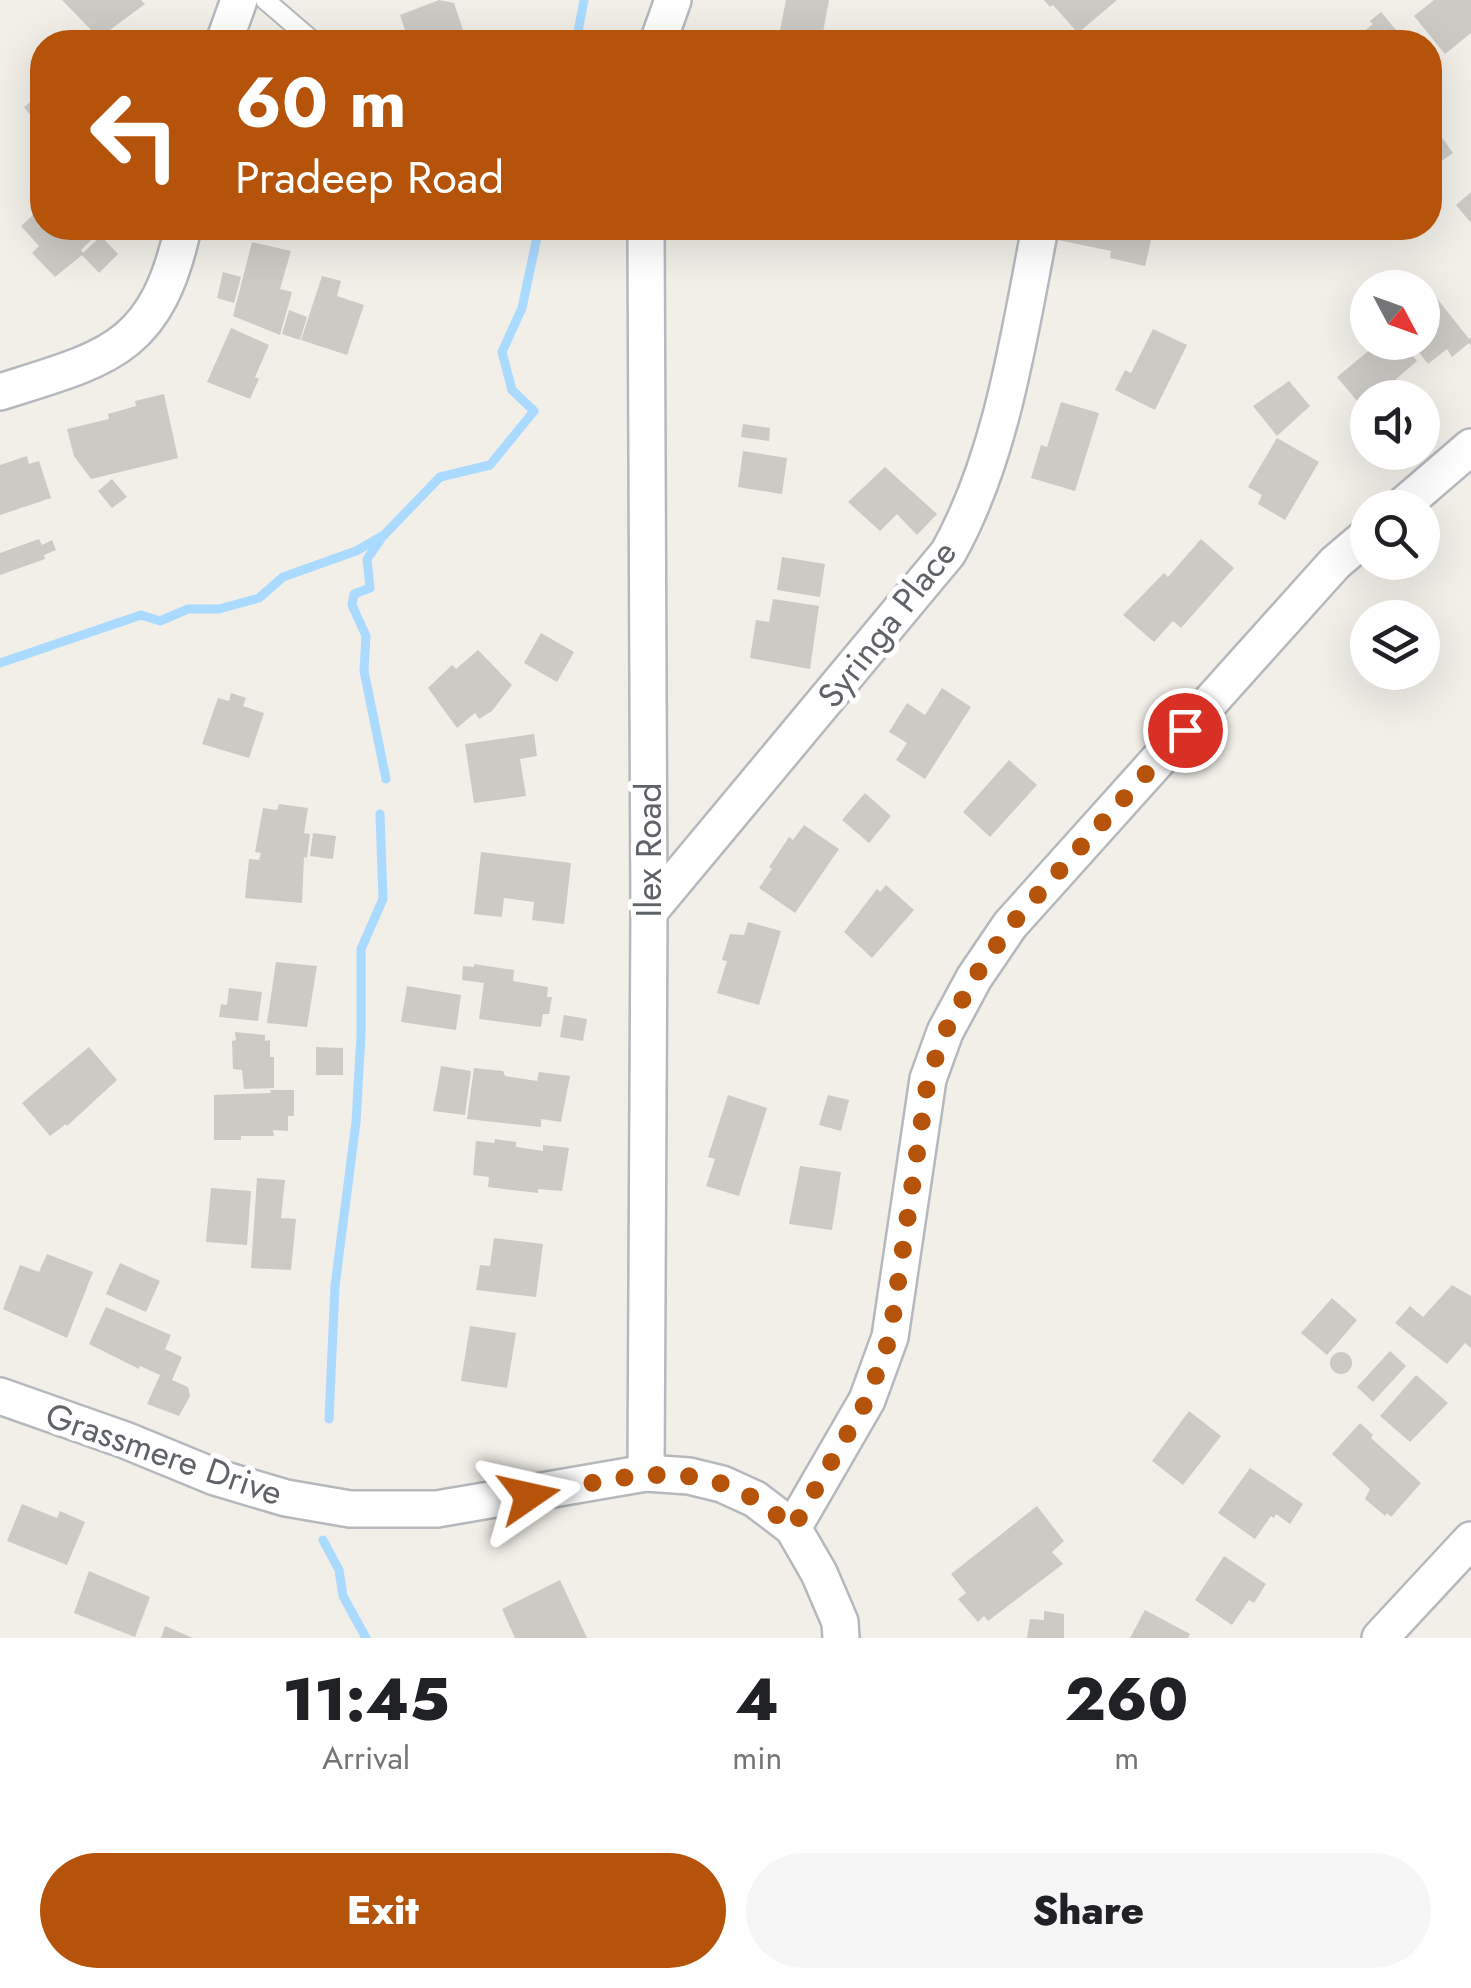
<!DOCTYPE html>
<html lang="en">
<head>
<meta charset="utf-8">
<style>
	:root { --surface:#fff; --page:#f6f6f6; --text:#202124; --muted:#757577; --accent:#b45309 }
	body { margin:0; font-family:Jost,sans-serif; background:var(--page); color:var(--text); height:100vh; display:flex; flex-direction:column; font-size:38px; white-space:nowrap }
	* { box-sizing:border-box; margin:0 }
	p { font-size:32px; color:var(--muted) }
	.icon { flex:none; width:55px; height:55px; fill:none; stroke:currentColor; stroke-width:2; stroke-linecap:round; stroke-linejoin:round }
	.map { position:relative; height:1638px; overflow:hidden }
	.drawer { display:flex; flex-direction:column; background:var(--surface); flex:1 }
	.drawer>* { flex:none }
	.top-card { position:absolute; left:30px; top:30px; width:1412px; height:210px; border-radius:40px; box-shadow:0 10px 40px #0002; background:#b45309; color:#fff; overflow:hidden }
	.needle { width:65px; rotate:131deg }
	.controls { position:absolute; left:1350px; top:270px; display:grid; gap:20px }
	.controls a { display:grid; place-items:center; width:90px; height:90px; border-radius:50%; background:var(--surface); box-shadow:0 10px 40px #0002; font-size:50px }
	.pin { position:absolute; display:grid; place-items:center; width:85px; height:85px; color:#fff; margin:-42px; border:5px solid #fff; border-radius:50%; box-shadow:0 2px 10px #0007 }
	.me { position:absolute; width:110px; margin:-55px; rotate:79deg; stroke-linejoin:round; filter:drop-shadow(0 0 8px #0008) }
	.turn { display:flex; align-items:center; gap:35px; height:210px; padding:0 40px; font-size:45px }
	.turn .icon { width:130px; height:130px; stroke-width:2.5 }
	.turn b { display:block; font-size:70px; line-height:85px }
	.eta { display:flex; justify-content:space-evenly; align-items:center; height:170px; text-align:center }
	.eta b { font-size:60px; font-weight:800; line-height:70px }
	.action { display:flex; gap:20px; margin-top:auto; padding:20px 40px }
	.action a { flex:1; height:115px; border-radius:60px; background:var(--accent); color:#fff; font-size:40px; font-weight:800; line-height:115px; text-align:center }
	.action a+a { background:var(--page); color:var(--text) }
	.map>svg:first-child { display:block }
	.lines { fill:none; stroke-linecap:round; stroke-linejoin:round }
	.stream { stroke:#aadaff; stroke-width:9 }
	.building { fill:#cccac5 }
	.lane-casing { stroke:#b5b8bc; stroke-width:22 }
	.street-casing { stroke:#b5b8bc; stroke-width:40 }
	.lane { stroke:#fff; stroke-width:18 }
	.street { stroke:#fff; stroke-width:35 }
	.route { stroke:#b45309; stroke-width:18; stroke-dasharray:0 32.4 }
	.labels { text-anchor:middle; stroke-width:10; stroke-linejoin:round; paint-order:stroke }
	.street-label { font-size:35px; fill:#5f6368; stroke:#fff }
</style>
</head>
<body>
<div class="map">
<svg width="1471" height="1638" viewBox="0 0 1471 1638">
	<rect width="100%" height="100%" fill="#f1efe8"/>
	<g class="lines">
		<g class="stream">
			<polyline points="576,42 584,0"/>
			<polyline points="381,539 367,559 370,588 354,594 352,605 366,636 364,671 386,779"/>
			<polyline points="0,663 141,615 160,621 188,609 219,609 259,598 283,577 356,551 384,535 440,477 490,465 534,411 512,390 502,352 522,308 539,228"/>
			<polyline points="329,1419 335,1286 356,1122 361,1035 361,949 383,899 380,814"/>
			<polyline points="323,1540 339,1570 343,1596 366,1638"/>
		</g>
	</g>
	<g class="building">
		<polygon points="62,0 141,0 145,4 99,38"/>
		<polygon points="439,0 454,3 467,42 409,42 400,15"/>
		<polygon points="786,0 829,0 823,32 780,30"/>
		<polygon points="1044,0 1117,0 1078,33 1053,5 1050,7"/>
		<polygon points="1434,0 1471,0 1471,33 1445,54 1414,16"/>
		<polygon points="1381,12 1406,42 1351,42 1373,24 1370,21"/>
		<polygon points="42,93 42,130 24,107"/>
		<polygon points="1440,135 1453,153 1433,167 1430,142"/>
		<polygon points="1471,192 1471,223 1456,205"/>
		<polygon points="42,207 42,228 83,228 93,238 81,250 83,253 101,236 118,254 99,273 82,255 55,277 32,253 39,246 21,226"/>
		<polygon points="1061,228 1154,228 1145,266 1110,258 1111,251 1058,240"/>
		<polygon points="252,242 291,251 280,289 292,292 280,335 233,316"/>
		<polygon points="223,272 241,277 234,303 217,298"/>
		<polygon points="322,276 341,281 337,296 364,305 347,355 301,340"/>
		<polygon points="1421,278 1469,339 1471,337 1471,346 1469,343 1452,357 1447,349 1428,364 1411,342 1422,342 1422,288 1410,288"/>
		<polygon points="289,310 307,317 300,340 282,334"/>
		<polygon points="231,328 269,345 255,377 259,379 250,399 207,382"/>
		<polygon points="1153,329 1187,345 1155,410 1115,390 1125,370 1131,373"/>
		<polygon points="1401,342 1417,361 1396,379 1409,394 1405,398 1368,398 1368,414 1337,377 1372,348 1379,357"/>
		<polygon points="1289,381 1310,406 1277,436 1253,406"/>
		<polygon points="164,394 178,458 91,479 74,456 67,429 109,419 108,414 136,406 135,401"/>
		<polygon points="1061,402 1099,413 1075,491 1031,478 1041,445 1047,447"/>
		<polygon points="743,424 770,428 769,441 741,437"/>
		<polygon points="1277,438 1319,462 1285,520 1258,504 1262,495 1248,487"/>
		<polygon points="743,451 787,458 782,494 738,487"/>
		<polygon points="27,456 29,464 39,461 51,498 0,515 0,465"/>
		<polygon points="885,467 937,514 917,535 897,514 880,531 848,502"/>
		<polygon points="112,479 127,497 112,508 98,491"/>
		<polygon points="39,539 42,545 52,540 56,550 44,555 45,559 0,575 0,553"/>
		<polygon points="1201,539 1234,568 1181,628 1173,621 1154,642 1123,615 1164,573 1168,577"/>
		<polygon points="782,557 825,564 820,597 777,590"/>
		<polygon points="773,599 819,606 810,669 750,658 756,620 769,622"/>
		<polygon points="541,633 574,652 557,682 524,663"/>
		<polygon points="478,650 512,685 492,711 479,719 475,713 457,728 428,688 452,665 456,669"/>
		<polygon points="942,688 971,707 925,779 896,760 907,743 889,732 907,703 925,715"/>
		<polygon points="231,693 246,698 243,706 264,713 249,758 202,744 218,698 229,701"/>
		<polygon points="534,734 537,756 520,759 526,796 474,803 465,744"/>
		<polygon points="1009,760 1037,785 990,837 963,812"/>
		<polygon points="865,793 891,816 869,843 842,820"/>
		<polygon points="279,804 308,808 304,833 310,834 307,858 304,857 302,903 245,898 249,859 259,860 261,853 255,852 263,808 277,810"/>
		<polygon points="804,825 839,849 795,913 759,888 772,869 769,867 789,837 793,840"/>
		<polygon points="313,833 336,836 333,859 310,856"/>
		<polygon points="481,852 571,863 564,924 532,920 534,902 504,898 502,917 474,914"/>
		<polygon points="886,885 914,910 872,958 844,932 877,889 880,892"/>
		<polygon points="748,922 781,931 759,1005 717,993 727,961 722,960 730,934 744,935"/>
		<polygon points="276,962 317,966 307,1027 267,1023"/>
		<polygon points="474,964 514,970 513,981 548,987 547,997 552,997 549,1014 543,1014 541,1027 479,1019 484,983 462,980 463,966 474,967"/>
		<polygon points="407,986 461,995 456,1030 401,1022"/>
		<polygon points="229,988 262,992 258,1021 219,1017 221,1004 227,1005"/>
		<polygon points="564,1015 587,1019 583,1041 560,1037"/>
		<polygon points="235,1032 265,1035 265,1041 270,1040 270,1057 274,1057 274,1088 244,1089 242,1070 233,1069 232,1041 236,1040"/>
		<polygon points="89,1047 117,1080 67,1126 66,1124 50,1136 22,1103"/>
		<polygon points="316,1047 343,1048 343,1075 316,1075"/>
		<polygon points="441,1066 471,1071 465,1115 433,1111"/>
		<polygon points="474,1068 503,1071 505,1076 537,1081 539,1072 570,1076 561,1122 541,1119 541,1127 467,1119"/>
		<polygon points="270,1090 294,1090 294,1116 288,1116 288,1131 273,1130 274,1136 241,1136 241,1140 214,1140 214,1095 271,1093"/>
		<polygon points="728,1095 767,1108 739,1196 706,1186 715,1159 708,1157"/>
		<polygon points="828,1095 849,1100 841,1131 819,1125"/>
		<polygon points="495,1139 516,1142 516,1147 543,1151 543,1145 569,1148 562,1191 538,1189 538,1193 488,1187 489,1177 473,1175 476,1141 494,1143"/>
		<polygon points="800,1166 841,1172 832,1230 789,1224"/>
		<polygon points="257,1178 285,1180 281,1218 296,1219 291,1270 251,1268"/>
		<polygon points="211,1188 251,1191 247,1245 206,1242"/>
		<polygon points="494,1238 543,1244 536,1297 476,1290 480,1265 490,1266"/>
		<polygon points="47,1254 93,1272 67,1338 3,1309 20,1265 39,1272"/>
		<polygon points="120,1263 160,1281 146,1312 106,1294"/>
		<polygon points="1452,1285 1471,1296 1471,1348 1465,1343 1447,1364 1395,1323 1410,1306 1423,1317"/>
		<polygon points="1332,1298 1357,1320 1327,1355 1301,1333"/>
		<polygon points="106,1307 171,1335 165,1349 182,1357 172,1380 188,1387 190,1396 179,1416 147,1404 160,1375 140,1366 139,1369 89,1344"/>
		<polygon points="470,1326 516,1333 507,1388 461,1381"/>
		<polygon points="1390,1351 1406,1366 1373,1402 1357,1387"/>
		<circle cx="1341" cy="1363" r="11"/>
		<polygon points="1416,1375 1448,1403 1410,1442 1380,1416"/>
		<polygon points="1189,1411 1221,1436 1183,1485 1152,1461"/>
		<polygon points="1360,1423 1373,1435 1371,1438 1421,1483 1391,1517 1387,1513 1385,1516 1365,1499 1370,1489 1332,1454"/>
		<polygon points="1250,1468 1303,1504 1290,1524 1276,1514 1274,1518 1271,1516 1255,1539 1218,1513"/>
		<polygon points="22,1504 57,1518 60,1511 85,1522 67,1565 7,1541"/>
		<polygon points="1037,1506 1064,1541 1052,1552 1063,1564 988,1621 984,1616 978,1622 958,1599 966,1593 951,1574"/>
		<polygon points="1224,1556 1266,1584 1254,1603 1249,1600 1232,1625 1195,1600"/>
		<polygon points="89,1571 150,1597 135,1637 74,1613"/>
		<polygon points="560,1580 587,1638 515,1638 502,1609"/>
		<polygon points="1145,1610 1190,1634 1188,1638 1130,1638"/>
		<polygon points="1044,1611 1064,1614 1064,1638 1027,1638 1030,1619 1044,1620"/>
		<polygon points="165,1626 193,1638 161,1638"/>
	</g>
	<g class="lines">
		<defs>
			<polyline id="lane" points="265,0 314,42"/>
			<g id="street">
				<polyline points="224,42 239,0"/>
				<polyline points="658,42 673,0"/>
				<polyline points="646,228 649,912 646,1473"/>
				<path d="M0 392C108 358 156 350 183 228"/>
				<polyline points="1400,508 1471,447"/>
				<path d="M649 912 948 553C1002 457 1019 335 1040 228"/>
				<polyline points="0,1396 125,1440 215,1477 286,1498 350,1509 437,1509 646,1473 689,1476 722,1484 755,1499 793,1528 819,1573 840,1622 841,1638"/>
				<polyline points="793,1528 867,1400 890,1337 928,1079 945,1032 974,978 1010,925 1335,563 1368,535"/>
				<polyline points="1380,1638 1471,1540"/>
			</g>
		</defs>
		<use href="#lane" class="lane-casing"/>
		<use href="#street" class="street-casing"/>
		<use href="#lane" class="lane"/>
		<use href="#street" class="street"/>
	</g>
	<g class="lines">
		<path class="route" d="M529 1496C604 1481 686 1455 756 1500 769 1508 781 1519 793 1528L867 1400 890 1337 928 1079 945 1032 974 978 1010 926 1185 730"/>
	</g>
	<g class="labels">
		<g class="street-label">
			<text transform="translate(887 624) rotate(-52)" y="12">Syringa Place</text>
			<text transform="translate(649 850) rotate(-90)" y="12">Ilex Road</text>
			<text transform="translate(164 1454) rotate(19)" y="12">Grassmere Drive</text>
		</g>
	</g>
</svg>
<div class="controls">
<a><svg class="needle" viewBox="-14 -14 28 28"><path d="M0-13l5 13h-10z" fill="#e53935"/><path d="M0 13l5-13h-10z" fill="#757577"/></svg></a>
<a><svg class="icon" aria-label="sound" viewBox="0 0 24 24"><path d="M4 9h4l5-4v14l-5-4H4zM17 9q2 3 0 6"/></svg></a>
<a><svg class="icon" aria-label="search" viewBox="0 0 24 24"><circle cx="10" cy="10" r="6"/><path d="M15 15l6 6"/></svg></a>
<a><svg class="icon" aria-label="layers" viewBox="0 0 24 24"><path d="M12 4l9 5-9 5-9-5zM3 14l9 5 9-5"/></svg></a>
</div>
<div class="pin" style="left:1185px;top:730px;background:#d93025"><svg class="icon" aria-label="arrive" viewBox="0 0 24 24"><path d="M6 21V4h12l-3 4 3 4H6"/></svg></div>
<svg class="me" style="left:529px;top:1496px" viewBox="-20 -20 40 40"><path d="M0-17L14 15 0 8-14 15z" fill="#b45309" stroke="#fff" stroke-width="4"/></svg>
<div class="top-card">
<div class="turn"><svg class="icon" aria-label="left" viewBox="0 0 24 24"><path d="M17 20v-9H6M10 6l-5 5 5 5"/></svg><div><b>60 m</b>Pradeep Road</div></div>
</div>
</div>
<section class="drawer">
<div class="eta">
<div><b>11:45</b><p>Arrival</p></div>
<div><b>4</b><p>min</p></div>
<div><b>260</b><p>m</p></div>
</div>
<div class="action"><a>Exit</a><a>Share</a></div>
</section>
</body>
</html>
